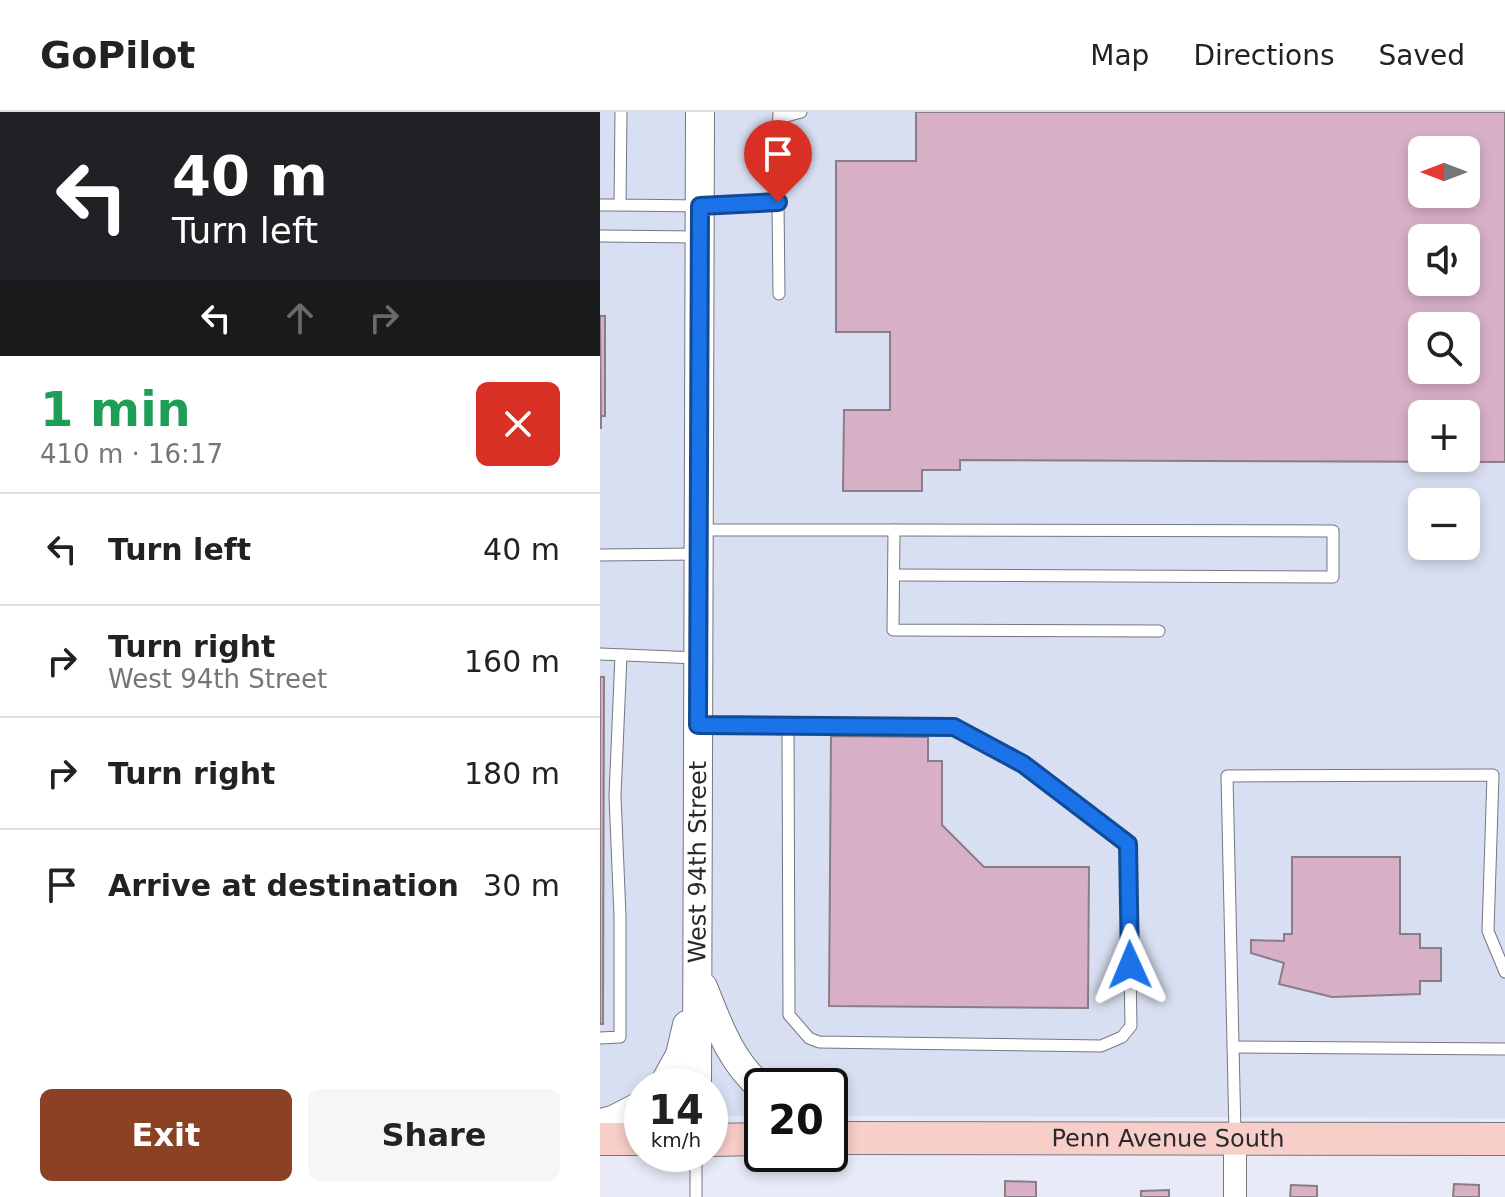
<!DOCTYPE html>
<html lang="en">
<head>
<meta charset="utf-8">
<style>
	:root { --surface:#fff; --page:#f6f6f6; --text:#222; --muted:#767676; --line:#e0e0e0; --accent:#8b4224 }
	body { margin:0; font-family:"DejaVu Sans",sans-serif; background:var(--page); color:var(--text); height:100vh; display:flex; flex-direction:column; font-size:30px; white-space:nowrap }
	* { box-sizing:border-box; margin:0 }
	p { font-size:26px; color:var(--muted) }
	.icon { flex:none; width:44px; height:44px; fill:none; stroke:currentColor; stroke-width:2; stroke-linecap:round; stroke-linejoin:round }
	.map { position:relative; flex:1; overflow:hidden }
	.details { display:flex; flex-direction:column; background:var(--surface); width:600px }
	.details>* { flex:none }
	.top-card { background:#202124; color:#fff; overflow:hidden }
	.needle { width:52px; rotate:270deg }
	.fabs { position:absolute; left:808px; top:24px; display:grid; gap:16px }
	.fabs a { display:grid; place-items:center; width:72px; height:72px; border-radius:12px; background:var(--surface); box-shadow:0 4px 12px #0003; font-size:40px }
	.speed { position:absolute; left:24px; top:956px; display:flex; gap:16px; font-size:40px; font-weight:700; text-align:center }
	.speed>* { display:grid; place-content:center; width:104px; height:104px; border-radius:50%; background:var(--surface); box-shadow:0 4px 12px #0003; line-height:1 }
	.speed small { font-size:20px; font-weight:400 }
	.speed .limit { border:4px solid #111; border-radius:12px; background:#fff; color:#111 }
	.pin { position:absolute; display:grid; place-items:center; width:68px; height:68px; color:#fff; margin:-82px -34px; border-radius:50% 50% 50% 0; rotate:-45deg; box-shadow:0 0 8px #0007 }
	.pin .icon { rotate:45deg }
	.me { position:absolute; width:88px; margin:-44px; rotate:359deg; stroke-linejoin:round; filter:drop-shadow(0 0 6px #0008) }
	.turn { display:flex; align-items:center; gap:28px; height:168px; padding:0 40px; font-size:36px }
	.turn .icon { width:104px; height:104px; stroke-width:2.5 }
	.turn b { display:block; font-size:56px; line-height:68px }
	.lanes { display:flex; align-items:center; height:76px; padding:0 40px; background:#0003; justify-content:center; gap:40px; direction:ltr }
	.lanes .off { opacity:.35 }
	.round { display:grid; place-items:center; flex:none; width:84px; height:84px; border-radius:12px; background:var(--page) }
	.headline { display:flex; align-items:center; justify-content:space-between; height:136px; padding:0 40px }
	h1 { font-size:48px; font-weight:600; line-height:60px; color:#1e9e55 }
	.cta { display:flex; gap:16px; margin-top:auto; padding:16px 40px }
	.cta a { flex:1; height:92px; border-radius:12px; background:var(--accent); color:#fff; font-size:32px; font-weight:600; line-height:92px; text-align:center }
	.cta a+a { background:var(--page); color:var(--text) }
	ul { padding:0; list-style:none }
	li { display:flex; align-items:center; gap:24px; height:112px; padding:0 40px; border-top:2px solid var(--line) }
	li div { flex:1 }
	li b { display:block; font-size:30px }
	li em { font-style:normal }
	header { display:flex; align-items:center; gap:48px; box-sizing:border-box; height:112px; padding:0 40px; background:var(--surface); border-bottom:2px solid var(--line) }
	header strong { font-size:38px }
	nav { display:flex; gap:44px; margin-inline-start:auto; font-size:28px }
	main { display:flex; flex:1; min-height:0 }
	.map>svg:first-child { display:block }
	.built { fill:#d9dff2; fill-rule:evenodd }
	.building { fill:#d7b0c7; stroke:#897e84; stroke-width:2; fill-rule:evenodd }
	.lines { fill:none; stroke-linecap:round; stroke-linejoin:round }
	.service-casing { stroke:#747781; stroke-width:13 }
	.minor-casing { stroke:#747781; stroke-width:24 }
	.tertiary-casing { stroke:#747781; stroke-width:30 }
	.secondary-casing { stroke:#747781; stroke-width:34 }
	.service { stroke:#fff; stroke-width:11 }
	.minor { stroke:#fff; stroke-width:22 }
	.tertiary { stroke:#fff; stroke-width:28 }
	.secondary { stroke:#f8cec8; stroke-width:32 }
	.route-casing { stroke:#114b97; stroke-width:20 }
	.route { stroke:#1a73e8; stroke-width:14 }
	.labels { text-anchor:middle; stroke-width:8; stroke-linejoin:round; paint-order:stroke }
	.street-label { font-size:24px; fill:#28292e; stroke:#f7f9fe }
</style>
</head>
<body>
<header>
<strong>GoPilot</strong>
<nav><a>Map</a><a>Directions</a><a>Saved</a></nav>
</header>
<main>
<section class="details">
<div class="top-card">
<div class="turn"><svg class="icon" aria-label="left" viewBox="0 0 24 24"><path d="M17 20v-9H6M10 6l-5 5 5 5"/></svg><div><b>40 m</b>Turn left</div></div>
<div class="lanes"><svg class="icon" aria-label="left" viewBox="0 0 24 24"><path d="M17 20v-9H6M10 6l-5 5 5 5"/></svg><svg class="icon off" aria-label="ahead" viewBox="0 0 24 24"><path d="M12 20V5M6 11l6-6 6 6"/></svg><svg class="icon off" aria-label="right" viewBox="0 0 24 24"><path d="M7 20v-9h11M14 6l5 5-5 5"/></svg></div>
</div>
<div class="headline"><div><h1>1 min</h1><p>410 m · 16:17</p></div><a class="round" style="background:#d93025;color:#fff"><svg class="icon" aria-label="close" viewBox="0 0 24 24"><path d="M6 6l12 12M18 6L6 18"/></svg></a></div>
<ul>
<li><svg class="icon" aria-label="left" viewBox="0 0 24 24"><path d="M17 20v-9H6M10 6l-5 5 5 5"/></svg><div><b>Turn left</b></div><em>40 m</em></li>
<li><svg class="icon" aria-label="right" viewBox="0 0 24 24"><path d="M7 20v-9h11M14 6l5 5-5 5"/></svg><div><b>Turn right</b><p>West 94th Street</p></div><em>160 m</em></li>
<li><svg class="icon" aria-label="right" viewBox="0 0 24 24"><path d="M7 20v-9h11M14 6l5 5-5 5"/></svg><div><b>Turn right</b></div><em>180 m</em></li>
<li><svg class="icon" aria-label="arrive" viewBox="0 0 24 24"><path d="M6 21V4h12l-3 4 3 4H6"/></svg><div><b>Arrive at destination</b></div><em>30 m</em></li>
</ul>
<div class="cta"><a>Exit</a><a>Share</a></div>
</section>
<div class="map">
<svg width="905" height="1085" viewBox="0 0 905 1085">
	<rect width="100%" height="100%" fill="#e8ebf7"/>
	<path class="built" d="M0 0H905V1006L230 1004V974H162V1004H110V974H42V1003H0ZM822 38H866V82H822ZM822 126H866V170H822ZM822 214H866V258H822ZM822 302H866V346H822ZM822 390H866V434H822Z"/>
	<g class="building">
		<path d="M316 0H905V350L360 348V358H322V379H243L244 298H290V220H236V49H316ZM822 38H866V82H822ZM822 126H866V170H822ZM822 214H866V258H822ZM822 302H866V346H822Z"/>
		<polygon points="0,204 5,204 5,304 1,304 1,317"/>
		<polygon points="0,565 4,565 3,912 0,912"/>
		<polygon points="231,624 328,625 328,649 342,649 342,713 384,755 489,755 488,896 229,894"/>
		<polygon points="692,745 800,745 800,822 820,822 820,836 841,836 841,869 820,869 820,882 732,885 679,872 684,851 651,841 651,828 684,829 684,822 692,822"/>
		<polygon points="405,1069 436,1070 436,1085 405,1085"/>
		<polygon points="854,1072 879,1073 879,1085 853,1085"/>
		<polygon points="691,1073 717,1074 717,1085 690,1085"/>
		<polygon points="569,1078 569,1085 541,1085 541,1079"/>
	</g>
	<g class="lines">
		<defs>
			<g id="service">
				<polyline points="21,0 20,93 100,94 178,90 179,182"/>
				<polyline points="179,6 201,0"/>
				<polyline points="178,90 179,0"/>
				<polyline points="0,93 20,93"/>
				<polyline points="0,124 99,125"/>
				<polyline points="99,418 294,418 293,518 559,519"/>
				<polyline points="0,443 98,442"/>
				<polyline points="294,463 733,465 733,419 294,418"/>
				<polyline points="0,542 97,546"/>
				<polyline points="98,613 354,615 423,652 522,725 528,732 531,914 522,925 501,934 219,930 209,926 189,903 188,614"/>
				<polyline points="0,926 20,925 20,804 15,684 21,543"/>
				<polyline points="633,935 905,937"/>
				<polyline points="635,1022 627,664 893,663 888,819 905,860"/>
				<polyline points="96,1085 96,1042"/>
			</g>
			<polyline id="minor" points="635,1085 635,1027"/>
			<g id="tertiary">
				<path d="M103 875C118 912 130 949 162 976"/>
				<polyline points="63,974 80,943 87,913"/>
				<path id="s1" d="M97 974 100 0"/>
				<polyline points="0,1011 13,1008 42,993"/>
			</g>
			<g id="secondary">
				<path id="s2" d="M230 1026 905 1027"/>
				<polyline points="0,1027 42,1027"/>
				<polyline points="110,1028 162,1027"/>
			</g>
		</defs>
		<use href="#service" class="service-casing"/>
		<use href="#minor" class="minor-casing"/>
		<use href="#tertiary" class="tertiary-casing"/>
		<use href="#secondary" class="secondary-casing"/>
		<use href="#service" class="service"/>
		<use href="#minor" class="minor"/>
		<use href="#tertiary" class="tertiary"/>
		<use href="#secondary" class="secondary"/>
	</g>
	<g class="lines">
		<defs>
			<polyline id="route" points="178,90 100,94 98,613 354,615 423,652 528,732 530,853"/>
		</defs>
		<use href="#route" class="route-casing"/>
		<use href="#route" class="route"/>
	</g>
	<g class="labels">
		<g class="street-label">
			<text dy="8" stroke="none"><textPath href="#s1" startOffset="224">West 94th Street</textPath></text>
			<text dy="8" stroke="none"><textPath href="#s2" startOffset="338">Penn Avenue South</textPath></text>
		</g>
	</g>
</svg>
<div class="fabs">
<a><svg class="needle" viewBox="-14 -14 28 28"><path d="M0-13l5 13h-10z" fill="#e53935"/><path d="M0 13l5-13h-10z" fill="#767676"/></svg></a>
<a><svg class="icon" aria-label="sound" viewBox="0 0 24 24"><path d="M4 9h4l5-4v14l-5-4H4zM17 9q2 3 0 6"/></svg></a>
<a><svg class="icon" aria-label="search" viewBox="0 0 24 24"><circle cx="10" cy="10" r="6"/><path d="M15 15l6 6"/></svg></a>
<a>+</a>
<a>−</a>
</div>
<div class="speed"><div>14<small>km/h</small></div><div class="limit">20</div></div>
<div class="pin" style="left:178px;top:90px;background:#d93025"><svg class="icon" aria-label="arrive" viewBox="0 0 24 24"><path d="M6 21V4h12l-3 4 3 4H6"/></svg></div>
<svg class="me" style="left:530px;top:853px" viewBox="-20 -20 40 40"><path d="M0-17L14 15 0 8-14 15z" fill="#1a73e8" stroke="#fff" stroke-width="4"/></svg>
</div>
</main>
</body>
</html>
